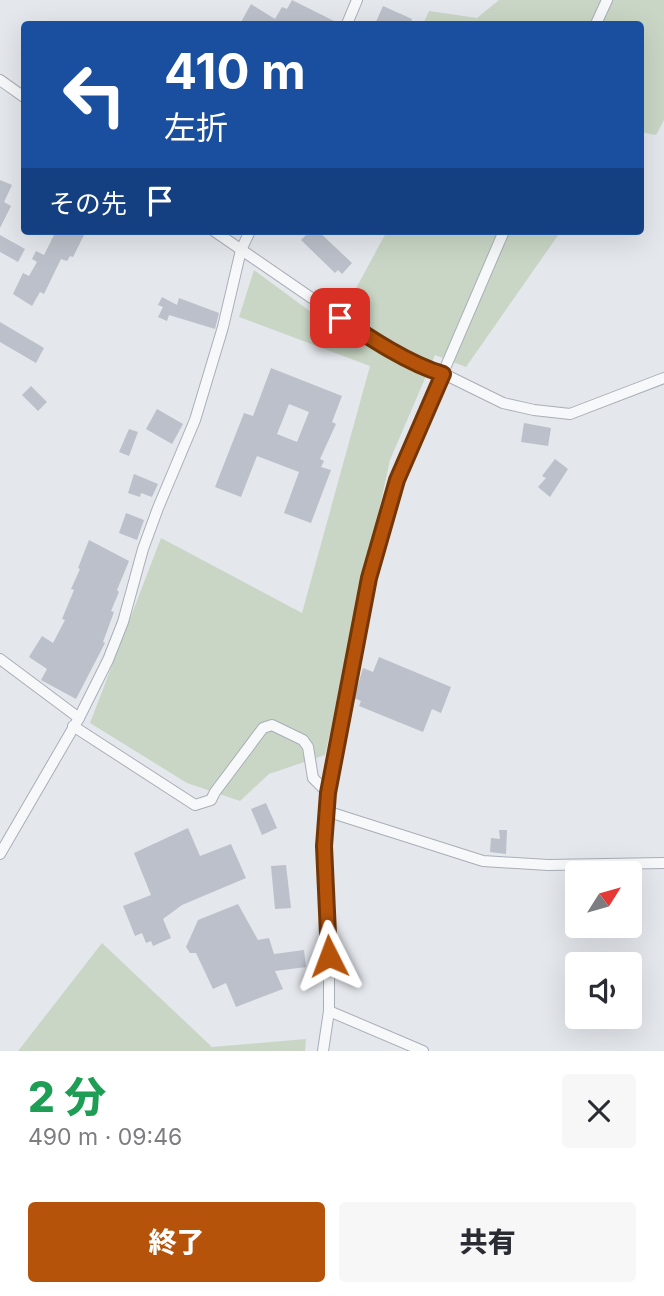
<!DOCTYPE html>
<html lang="ja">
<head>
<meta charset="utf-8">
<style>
	:root { --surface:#fff; --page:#f7f7f7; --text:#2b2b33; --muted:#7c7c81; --accent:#b45309 }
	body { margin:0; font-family:Inter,"Noto Sans JP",sans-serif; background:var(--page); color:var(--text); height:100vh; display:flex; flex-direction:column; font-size:26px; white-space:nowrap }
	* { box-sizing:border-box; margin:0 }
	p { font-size:23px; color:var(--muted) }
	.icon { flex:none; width:38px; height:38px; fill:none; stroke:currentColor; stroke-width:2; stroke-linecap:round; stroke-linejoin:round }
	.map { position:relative; height:1051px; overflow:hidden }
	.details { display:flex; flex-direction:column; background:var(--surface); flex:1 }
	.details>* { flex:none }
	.top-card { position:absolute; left:21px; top:21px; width:623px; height:214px; border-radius:7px; box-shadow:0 7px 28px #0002; background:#1a4fa0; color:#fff; overflow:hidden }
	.needle { width:46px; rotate:53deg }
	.tools { position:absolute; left:565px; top:861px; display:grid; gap:14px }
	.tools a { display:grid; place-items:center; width:77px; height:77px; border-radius:7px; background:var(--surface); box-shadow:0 7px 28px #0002; font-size:35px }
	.pin { position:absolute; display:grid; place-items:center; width:60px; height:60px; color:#fff; margin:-30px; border-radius:14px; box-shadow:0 4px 10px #0006 }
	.me { position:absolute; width:77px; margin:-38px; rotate:357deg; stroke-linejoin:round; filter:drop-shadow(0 0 5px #0008) }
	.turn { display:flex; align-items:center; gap:24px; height:147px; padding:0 28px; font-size:32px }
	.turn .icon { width:91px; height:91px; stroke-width:2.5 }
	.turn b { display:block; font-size:49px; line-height:60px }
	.then { display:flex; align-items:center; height:66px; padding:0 28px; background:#0003; gap:14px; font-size:26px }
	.round { display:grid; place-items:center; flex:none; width:74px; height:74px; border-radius:7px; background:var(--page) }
	.summary { display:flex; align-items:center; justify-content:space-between; height:119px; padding:0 28px }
	h1 { font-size:42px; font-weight:800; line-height:52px; color:#1e9e55 }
	.button { display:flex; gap:14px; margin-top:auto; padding:14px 28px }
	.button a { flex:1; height:80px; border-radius:7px; background:var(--accent); color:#fff; font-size:28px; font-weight:800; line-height:80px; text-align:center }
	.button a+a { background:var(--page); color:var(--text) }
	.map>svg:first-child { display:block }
	.green { fill:#c9d6c5 }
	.building { fill:#bbc0ca; fill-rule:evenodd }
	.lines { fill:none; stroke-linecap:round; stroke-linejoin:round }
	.minor-casing { stroke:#a9aeb7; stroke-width:12 }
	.minor { stroke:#f7f8fa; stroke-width:10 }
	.route-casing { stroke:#753606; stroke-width:18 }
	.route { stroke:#b45309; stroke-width:12 }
</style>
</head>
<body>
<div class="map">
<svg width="664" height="1051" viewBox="0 0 664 1051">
	<rect width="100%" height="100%" fill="#e4e7ec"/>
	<g class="green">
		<polygon points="499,0 664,0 664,120 656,135 641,132 640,24 423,24 429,11 477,18"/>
		<polygon points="387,231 561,231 466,367 435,355 390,460 325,755 269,774 240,801 187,783 90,723 161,538 302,613 370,366 239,317 254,270 334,329"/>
		<polygon points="102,943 212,1047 306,1039 305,1051 18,1051"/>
	</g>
	<g class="building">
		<polygon points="292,0 340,24 240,24 251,4 275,19 282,7 287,9"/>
		<polygon points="383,6 412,19 410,24 375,24"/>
		<polygon points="0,180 12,185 4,202 11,206 0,228"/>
		<polygon points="56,231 86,231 73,257 70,256 67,261 61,259 44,294 40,292 32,306 13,294 23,273 29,276 37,262 32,259 36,251 44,255"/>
		<polygon points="310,231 318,231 352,263 342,274 338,270 335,273 301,240"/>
		<polygon points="0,235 25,249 18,262 0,252"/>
		<polygon points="162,297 177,305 179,298 219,313 215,329 169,315 167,321 158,317 163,307 158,305"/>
		<polygon points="0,322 44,348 36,363 0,342"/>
		<path d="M271 368 342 396 332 422 336 424 320 459 324 461 321 467 331 470 311 523 284 513 299 472 257 456 241 497 215 487 244 413 253 416ZM289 404 309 412 297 442 277 434Z"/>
		<polygon points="31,386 47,402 38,411 22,395"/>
		<polygon points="157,409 183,424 172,444 146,429"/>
		<polygon points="524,423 551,428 548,446 521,442"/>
		<polygon points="129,429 138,432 129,456 119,452"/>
		<polygon points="555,459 568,469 550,497 538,487 546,478 542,476"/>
		<polygon points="134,474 158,484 152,497 141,493 140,497 128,493"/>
		<polygon points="126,513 144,520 137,540 119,533"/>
		<polygon points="89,540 129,561 117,590 119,592 111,611 114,612 103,642 105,643 76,699 41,680 47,669 29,657 42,636 53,643 65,620 62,619 74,590 71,589 80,569 78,568"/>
		<polygon points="379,657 451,687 441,713 432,709 423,732 359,706 361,701 354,698 363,668 373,672"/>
		<polygon points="266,803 277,828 262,835 251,809"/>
		<polygon points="188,828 200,856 231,844 246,878 182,905 163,919 171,938 153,946 151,941 146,943 142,933 135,936 123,906 151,895 134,853"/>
		<polygon points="499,830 507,830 506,854 490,852 491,838 500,839"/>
		<polygon points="286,865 291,908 275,909 271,866"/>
		<polygon points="238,904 258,940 269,938 274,954 304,950 306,967 275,971 283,989 236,1007 226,983 213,989 196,953 190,953 186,947 198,920"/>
	</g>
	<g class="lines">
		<defs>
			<g id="minor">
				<polyline points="347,24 357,0"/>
				<polyline points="596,24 607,0"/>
				<polyline points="0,80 24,97"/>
				<polyline points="214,231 361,332 431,370 444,374 503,403 534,410 570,414 664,378"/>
				<polyline points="0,659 79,718"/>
				<polyline points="73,726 195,805 211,800 215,792 263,728 272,725 303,740 308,747 313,778 328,793"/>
				<polyline points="326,811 483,861 548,865 664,863"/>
				<polyline points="0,854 79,718 108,660 123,622 143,549 158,508 195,420 223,327 241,250 250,231"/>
				<polyline points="329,1011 423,1051"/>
				<polyline points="323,1051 329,1011 329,956 324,846 328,793 369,578 397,480 504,231"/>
			</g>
		</defs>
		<use href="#minor" class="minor-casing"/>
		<use href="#minor" class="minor"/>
	</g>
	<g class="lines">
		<defs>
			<path id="route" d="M329 956 324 846 328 793 369 578 397 480 443 374C409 364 370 338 340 318"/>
		</defs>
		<use href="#route" class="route-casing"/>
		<use href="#route" class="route"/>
	</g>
</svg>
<div class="tools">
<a><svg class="needle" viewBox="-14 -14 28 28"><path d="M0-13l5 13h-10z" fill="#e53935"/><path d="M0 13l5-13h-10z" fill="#7c7c81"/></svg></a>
<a><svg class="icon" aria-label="sound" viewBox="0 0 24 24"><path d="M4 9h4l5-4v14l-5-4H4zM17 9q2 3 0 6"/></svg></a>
</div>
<div class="pin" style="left:340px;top:318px;background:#d93025"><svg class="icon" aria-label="arrive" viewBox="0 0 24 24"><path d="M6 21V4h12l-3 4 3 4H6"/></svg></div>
<svg class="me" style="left:329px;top:956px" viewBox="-20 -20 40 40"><path d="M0-17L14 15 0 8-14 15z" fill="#b45309" stroke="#fff" stroke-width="4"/></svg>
<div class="top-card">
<div class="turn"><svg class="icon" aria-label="left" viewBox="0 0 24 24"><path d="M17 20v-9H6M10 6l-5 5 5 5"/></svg><div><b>410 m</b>左折</div></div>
<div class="then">その先<svg class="icon" aria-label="arrive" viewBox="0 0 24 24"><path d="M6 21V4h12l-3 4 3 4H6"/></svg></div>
</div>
</div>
<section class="details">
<div class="summary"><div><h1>2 分</h1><p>490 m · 09:46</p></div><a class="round"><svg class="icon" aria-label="close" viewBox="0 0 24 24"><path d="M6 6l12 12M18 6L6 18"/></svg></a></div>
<div class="button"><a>終了</a><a>共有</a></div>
</section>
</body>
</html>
